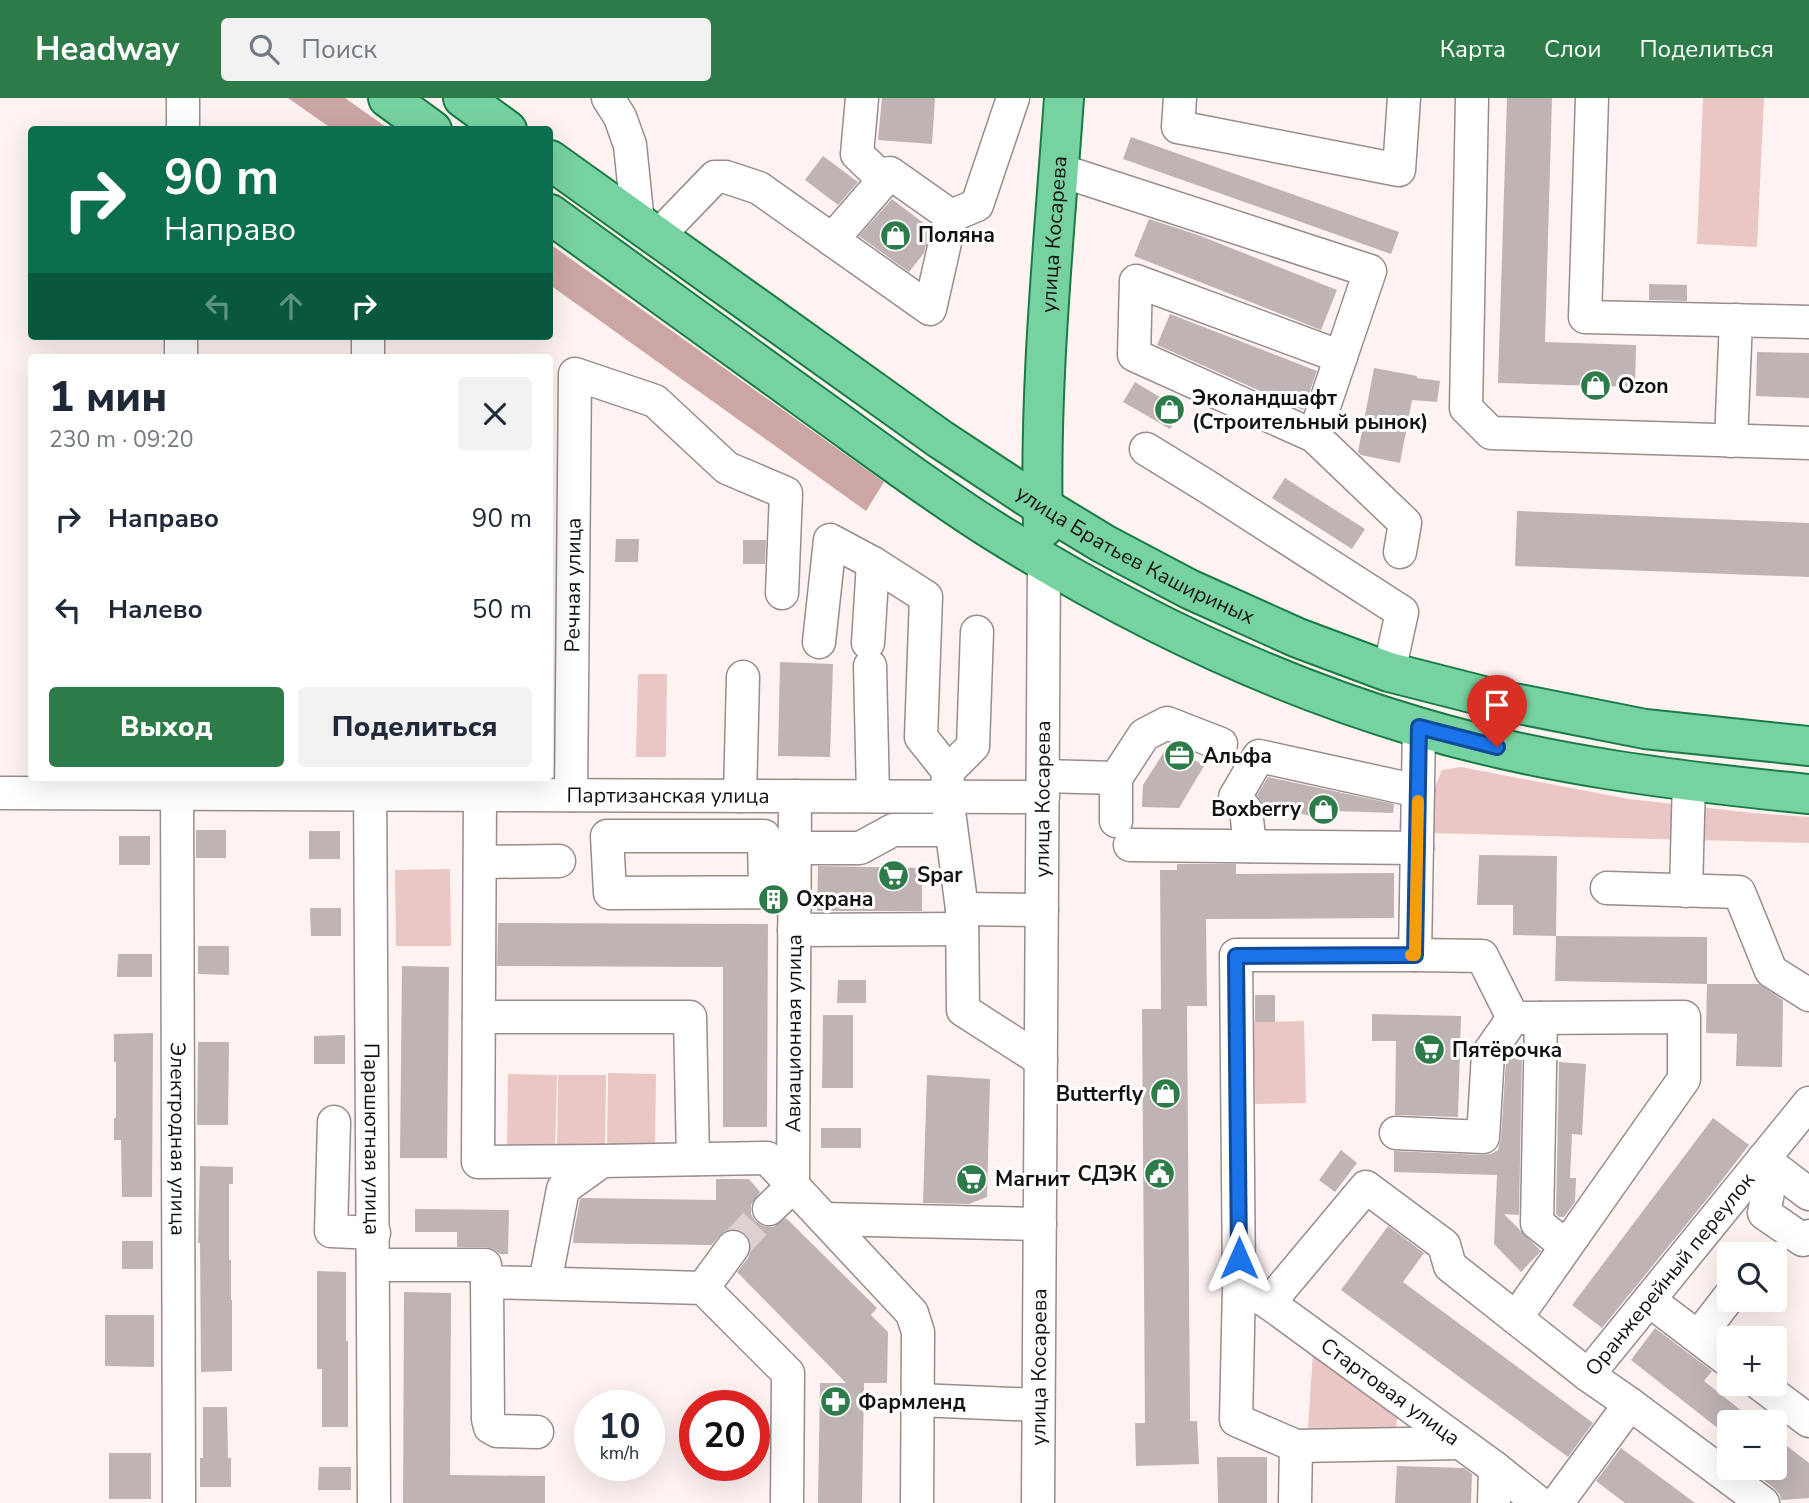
<!DOCTYPE html>
<html lang="ru">
<head>
<meta charset="utf-8">
<style>
	:root { --surface:#fff; --page:#f2f2f3; --text:#1f2937; --muted:#747a83; --accent:#2e7b4a }
	body { margin:0; font-family:"Nunito Sans",sans-serif; background:var(--page); color:var(--text); height:100vh; display:flex; flex-direction:column; font-size:26px; white-space:nowrap }
	* { box-sizing:border-box; margin:0 }
	p { font-size:23px; color:var(--muted) }
	.icon { flex:none; width:38px; height:38px; fill:none; stroke:currentColor; stroke-width:2; stroke-linecap:round; stroke-linejoin:round }
	.map { position:relative; flex:1; overflow:hidden }
	.sheet { position:absolute; left:28px; top:256px; width:525px; height:427px; display:flex; flex-direction:column; background:var(--surface); border-radius:7px; box-shadow:0 7px 28px #0002 }
	.sheet>* { flex:none }
	.guide { position:absolute; left:28px; top:28px; width:525px; height:214px; border-radius:7px; box-shadow:0 7px 28px #0002; background:#0b6e4f; color:#fff; overflow:hidden }
	.tools { position:absolute; left:1717px; top:1144px; display:grid; gap:14px }
	.tools a { display:grid; place-items:center; width:70px; height:70px; border-radius:7px; background:var(--surface); box-shadow:0 7px 28px #0002; font-size:35px }
	.speed { position:absolute; left:574px; top:1292px; display:flex; gap:14px; font-size:35px; font-weight:700; text-align:center }
	.speed>* { display:grid; place-content:center; width:91px; height:91px; border-radius:50%; background:var(--surface); box-shadow:0 7px 28px #0002; line-height:1 }
	.speed small { font-size:18px; font-weight:400 }
	.speed .limit { border:10px solid #d22; background:#fff; color:#111 }
	.pin { position:absolute; display:grid; place-items:center; width:60px; height:60px; color:#fff; margin:-72px -30px; border-radius:50% 50% 50% 0; rotate:-45deg; box-shadow:0 0 7px #0007 }
	.pin .icon { rotate:45deg }
	.me { position:absolute; width:77px; margin:-38px; rotate:0deg; stroke-linejoin:round; filter:drop-shadow(0 0 5px #0008) }
	.turn { display:flex; align-items:center; gap:24px; height:147px; padding:0 21px; font-size:32px }
	.turn .icon { width:91px; height:91px; stroke-width:2.5 }
	.turn b { display:block; font-size:49px; line-height:60px }
	.lanes { display:flex; align-items:center; height:66px; padding:0 21px; background:#0003; justify-content:center; gap:35px; direction:ltr }
	.lanes .off { opacity:.35 }
	.round { display:grid; place-items:center; flex:none; width:74px; height:74px; border-radius:7px; background:var(--page) }
	.head { display:flex; align-items:center; justify-content:space-between; height:119px; padding:0 21px }
	h1 { font-size:42px; font-weight:800; line-height:52px }
	.cta { display:flex; gap:14px; margin-top:auto; padding:14px 21px }
	.cta a { flex:1; height:80px; border-radius:7px; background:var(--accent); color:#fff; font-size:28px; font-weight:800; line-height:80px; text-align:center }
	.cta a+a { background:var(--page); color:var(--text) }
	ul { padding:0; list-style:none }
	li { display:flex; align-items:center; gap:21px; height:91px; padding:0 21px }
	li div { flex:1 }
	li b { display:block; font-size:26px }
	li em { font-style:normal }
	header { display:flex; align-items:center; gap:42px; box-sizing:border-box; height:98px; padding:0 35px; background:var(--accent); color:#fff }
	header strong { font-size:33px }
	nav { display:flex; gap:38px; margin-inline-start:auto; font-size:24px }
	.search { width:490px; height:63px; background:var(--page); display:flex; align-items:center; gap:18px; box-sizing:border-box; padding:0 24px; border-radius:7px; color:var(--muted); font-size:26px }
	.map>svg:first-child { display:block }
	.green { fill:#eac7c5 }
	.forest { fill:#cca6a5 }
	.building { fill:#bfb3b3 }
	.lines { fill:none; stroke-linecap:round; stroke-linejoin:round }
	.minor-tunnel { stroke:#dcd1d0; stroke-width:32; stroke-dasharray:32 16; stroke-linecap:butt }
	.minor-casing { stroke:#988d8c; stroke-width:35 }
	.major-casing { stroke:#1a7b46; stroke-width:42 }
	.minor { stroke:#fff; stroke-width:32 }
	.major { stroke:#77d2a1; stroke-width:38 }
	.route-casing { stroke:#114b97; stroke-width:18 }
	.route { stroke:#1a73e8; stroke-width:12 }
	.slow { stroke:#f59e0b; stroke-width:12 }
	.labels { text-anchor:middle; stroke-width:6; stroke-linejoin:round; paint-order:stroke }
	.street-label { font-size:21px; fill:#161212; stroke:#fff }
	.poi-label { font-size:21px; font-weight:bold; fill:#161212; stroke:#fff; text-anchor:start }
</style>
</head>
<body>
<header>
<strong>Headway</strong>
<div class="search"><svg class="icon" aria-label="search" viewBox="0 0 24 24"><circle cx="10" cy="10" r="6"/><path d="M15 15l6 6"/></svg>Поиск</div>
<nav><a>Карта</a><a>Слои</a><a>Поделиться</a></nav>
</header>
<div class="map">
<svg width="1809" height="1405" viewBox="0 0 1809 1405">
	<rect width="100%" height="100%" fill="#fff3f2"/>
	<g class="green">
		<polygon points="1703,0 1764,0 1757,149 1697,146"/>
		<polygon points="638,576 667,576 666,659 636,659"/>
		<polygon points="1461,669 1629,701 1753,715 1809,719 1809,745 1431,735 1434,691 1442,672"/>
		<polygon points="450,771 451,848 396,848 395,772"/>
		<polygon points="1304,923 1306,1005 1255,1006 1253,924"/>
		<polygon points="608,975 656,976 655,1054 607,1054"/>
		<polygon points="508,976 557,977 555,1055 507,1054"/>
		<polygon points="558,977 606,977 605,1055 557,1055"/>
		<polygon points="1313,1254 1398,1311 1396,1334 1308,1330"/>
	</g>
	<g class="forest">
		<polygon points="288,0 345,0 389,31 332,31"/>
		<polygon points="550,146 884,384 866,413 550,187"/>
	</g>
	<g class="building">
		<polygon points="882,0 935,0 932,46 878,42"/>
		<polygon points="1507,0 1552,0 1545,244 1636,247 1635,289 1498,285"/>
		<polygon points="1131,39 1399,134 1391,156 1123,61"/>
		<polygon points="823,58 858,84 838,107 805,82"/>
		<polygon points="892,101 930,130 924,155 909,174 859,138"/>
		<polygon points="1149,121 1198,137 1337,192 1321,232 1134,158"/>
		<polygon points="1649,186 1687,187 1687,203 1649,202"/>
		<polygon points="1170,216 1317,273 1303,312 1157,247"/>
		<polygon points="1757,254 1809,255 1809,300 1756,298"/>
		<polygon points="1374,270 1417,278 1417,280 1440,283 1437,304 1412,302 1400,365 1361,357 1358,354"/>
		<polygon points="1135,284 1181,312 1170,331 1123,304"/>
		<polygon points="1285,380 1365,431 1352,451 1272,400"/>
		<polygon points="1517,413 1809,425 1809,479 1515,468"/>
		<polygon points="616,441 639,441 638,464 615,464"/>
		<polygon points="743,442 766,442 765,466 743,466"/>
		<polygon points="780,564 833,566 830,659 778,658"/>
		<polygon points="1169,646 1204,668 1179,710 1142,709 1143,687"/>
		<polygon points="1268,679 1394,706 1393,715 1335,713 1335,719 1314,719 1263,706 1257,697"/>
		<rect x="196" y="732" width="30" height="28"/>
		<rect x="309" y="733" width="31" height="28"/>
		<rect x="119" y="738" width="31" height="29"/>
		<polygon points="1479,757 1557,758 1556,838 1513,837 1513,807 1477,807"/>
		<polygon points="1177,766 1236,766 1236,776 1394,775 1394,820 1206,821 1207,908 1187,908 1190,1323 1197,1323 1199,1366 1136,1368 1135,1325 1145,1325 1142,911 1161,911 1160,772 1177,772"/>
		<polygon points="818,768 922,770 922,813 817,813"/>
		<polygon points="310,810 341,810 341,838 311,838"/>
		<polygon points="498,825 768,826 767,1029 723,1029 723,869 497,868"/>
		<polygon points="1556,838 1707,839 1707,886 1555,883"/>
		<polygon points="198,848 229,848 229,877 198,876"/>
		<polygon points="118,856 152,856 152,879 117,879"/>
		<polygon points="402,868 449,869 447,1060 400,1060"/>
		<polygon points="838,882 866,882 866,905 837,905"/>
		<polygon points="1707,886 1759,886 1783,902 1782,969 1736,968 1737,936 1706,935"/>
		<rect x="1255" y="897" width="20" height="27"/>
		<polygon points="1372,916 1461,918 1458,1019 1395,1017 1396,943 1372,943"/>
		<polygon points="823,917 853,917 853,990 822,990"/>
		<polygon points="153,935 152,1099 122,1099 121,1042 114,1042 114,1020 116,1020 116,964 114,964 114,936"/>
		<polygon points="345,937 345,966 314,966 314,938"/>
		<polygon points="198,944 229,944 228,1027 197,1027"/>
		<polygon points="1522,955 1519,1117 1504,1116 1541,1153 1521,1174 1494,1146 1497,1077 1394,1074 1394,1053 1482,1057 1491,1056 1498,1052 1501,1040 1506,962 1511,956"/>
		<polygon points="1559,964 1586,966 1582,1037 1572,1036 1570,1080 1576,1080 1575,1104 1564,1119 1559,1119 1556,1116"/>
		<polygon points="927,977 990,981 987,1099 969,1106 923,1105"/>
		<polygon points="1713,1020 1749,1047 1715,1091 1602,1230 1572,1207"/>
		<rect x="821" y="1030" width="40" height="20"/>
		<polygon points="1341,1052 1357,1065 1335,1094 1319,1082"/>
		<polygon points="200,1068 233,1069 233,1086 229,1086 229,1162 231,1162 231,1202 232,1202 232,1273 201,1274 200,1145 198,1145"/>
		<polygon points="716,1081 749,1081 760,1094 751,1107 751,1116 755,1123 763,1128 773,1129 786,1120 877,1210 871,1217 888,1234 887,1285 864,1285 862,1405 818,1405 820,1285 846,1285 737,1174 748,1160 751,1152 750,1142 744,1135 736,1131 726,1132 719,1138 712,1147 573,1145 574,1133 580,1102 581,1100 716,1102"/>
		<polygon points="415,1111 509,1112 508,1156 500,1156 493,1151 486,1149 457,1149 457,1134 415,1134"/>
		<polygon points="1388,1128 1424,1155 1403,1184 1593,1325 1568,1359 1341,1192"/>
		<rect x="122" y="1143" width="31" height="28"/>
		<polygon points="317,1173 346,1174 346,1243 348,1243 348,1329 322,1329 322,1271 317,1271"/>
		<polygon points="404,1194 451,1195 450,1377 545,1378 545,1405 403,1405"/>
		<polygon points="105,1217 154,1217 154,1269 105,1268"/>
		<polygon points="1655,1230 1712,1273 1704,1283 1757,1325 1729,1325 1729,1339 1631,1262"/>
		<polygon points="203,1309 227,1309 228,1360 231,1360 231,1389 200,1389 200,1360 203,1360"/>
		<polygon points="1774,1338 1809,1365 1809,1400 1781,1402 1780,1397 1774,1390 1747,1370 1774,1370"/>
		<polygon points="1621,1350 1695,1405 1625,1405 1596,1383"/>
		<rect x="109" y="1355" width="42" height="46"/>
		<polygon points="1217,1359 1267,1359 1267,1405 1218,1405"/>
		<polygon points="1397,1368 1464,1370 1472,1376 1471,1405 1395,1405"/>
		<polygon points="319,1369 351,1369 351,1392 318,1392"/>
	</g>
	<g class="lines">
		<polyline class="minor-tunnel" points="733,1149 769,1111"/>
		<defs>
			<g id="minor">
				<polyline points="608,0 620,19 630,47 638,125"/>
				<polyline points="862,0 857,56 884,82"/>
				<polyline points="1180,0 1178,29 1399,72 1404,0"/>
				<polyline points="1472,0 1466,310 1491,335 1809,345"/>
				<polyline points="1592,0 1585,219 1809,224"/>
				<polyline points="183,32 183,0"/>
				<polyline points="1059,72 1370,173 1314,338 1405,425 1400,454"/>
				<polyline points="951,118 977,107 1013,0"/>
				<polyline points="657,139 715,79 726,79 759,90 930,211 951,118 890,75 832,142"/>
				<polyline points="368,238 368,259"/>
				<polyline points="181,259 181,238"/>
				<polyline points="1314,338 1134,257 1136,183 1341,259"/>
				<polyline points="1731,343 1736,222"/>
				<polyline points="1146,351 1203,386 1402,514 1389,574"/>
				<polyline points="819,544 830,442 873,465 926,499 921,639 948,673 947,698 962,811 963,912 1041,962"/>
				<polyline points="868,545 873,465"/>
				<polyline points="870,568 873,698"/>
				<polyline points="948,673 973,648 977,534"/>
				<polyline points="1043,678 1116,680"/>
				<path id="s1" d="M177 679 179 1405"/>
				<path id="s2" d="M370 679 374 1405"/>
				<path id="s3" d="M0 695 1043 699"/>
				<polyline points="480,697 478,1064 602,1063"/>
				<path id="s4" d="M571 697 575 276 655 303 727 370 786 395 782 495"/>
				<polyline points="740,698 743,579"/>
				<polyline points="1116,723 1116,680 1144,637 1167,625 1221,646"/>
				<polyline points="1130,747 1417,750"/>
				<polyline points="1250,748 1246,712 1235,699 1259,658 1418,693"/>
				<polyline points="794,750 860,750 893,732 951,732"/>
				<polyline points="480,764 559,763"/>
				<polyline points="1607,790 1739,794 1771,873 1809,897"/>
				<polyline points="1686,793 1689,682"/>
				<polyline points="765,794 764,738 607,738 610,795 794,794"/>
				<polyline points="962,811 1042,812"/>
				<polyline points="794,832 962,831"/>
				<polyline points="1415,857 1482,858 1513,920 1684,919 1684,981 1516,1220"/>
				<polyline points="479,919 690,919 693,1061"/>
				<polyline points="1541,920 1537,1125 1566,1148"/>
				<polyline points="334,1024 331,1133 374,1135"/>
				<polyline points="1396,1035 1483,1039 1488,956 1513,920"/>
				<polyline points="1763,1061 1809,1096"/>
				<polyline points="1773,1069 1764,1115 1803,1142 1809,1138"/>
				<path id="s5" d="M769 1111 793 1088 795 698"/>
				<polyline points="824,1121 1040,1126"/>
				<polyline points="373,1167 485,1167 487,1184 703,1190 788,1275 787,1405"/>
				<polyline points="487,1184 488,1321 490,1329 497,1333 537,1334"/>
				<polyline points="545,1185 563,1091 602,1063 767,1060 912,1215 918,1234 917,1405"/>
				<polyline points="703,1190 733,1149"/>
				<path id="s6" d="M1252 1195 1269 1205 1495 1370 1539 1405"/>
				<polyline points="1649,1202 1729,1263"/>
				<polyline points="1269,1205 1366,1089 1444,1147 1450,1168 1588,1277"/>
				<polyline points="1698,1239 1729,1199"/>
				<polyline points="1760,1286 1809,1323"/>
				<polyline points="918,1302 1038,1307"/>
				<polyline points="1630,1306 1763,1405"/>
				<polyline points="1296,1348 1460,1345"/>
				<path id="s7" d="M1038 1405 1044 463"/>
				<polyline points="1295,1405 1296,1348 1236,1322 1239,1188 1236,857 1415,857 1419,629"/>
				<polyline points="1494,1405 1495,1370"/>
				<path id="s8" d="M1557 1405 1630 1306 1588 1277 1809 1005"/>
			</g>
			<g id="major">
				<polyline points="388,0 432,32"/>
				<polyline points="463,0 507,32"/>
				<path id="s9" d="M550 62 940 341 1043 409 1104 446 1189 491 1298 540 1389 574 1499 602 1645 631 1809 648"/>
				<path d="M550 116C638 180 726 243 814 307 874 350 932 394 994 433 1127 516 1268 585 1418 629 1545 667 1677 683 1809 696"/>
				<path id="s10" d="M1043 430C1039 286 1054 143 1064 0"/>
			</g>
		</defs>
		<use href="#minor" class="minor-casing"/>
		<use href="#major" class="major-casing"/>
		<use href="#minor" class="minor"/>
		<use href="#major" class="major"/>
	</g>
	<g class="lines">
		<defs>
			<polyline id="route" points="1239,1160 1236,858 1415,857 1419,629 1497,649"/>
		</defs>
		<use href="#route" class="route-casing"/>
		<use href="#route" class="route"/>
		<polyline class="slow" points="1411,857 1415,857 1418,703"/>
	</g>
	<defs>
		<symbol id="shop-disc" viewBox="-11 -11 22 22"><circle r="9.5" fill="#2e7b4a" stroke="#fff"/><path d="M-5-2.5h2.3a2.7 3.5 0 0 1 5.4 0H5L5.5 6h-11ZM-1.5-2.5h3a1.5 2.3 0 0 0-3 0Z" fill="#fff"/></symbol>
		<symbol id="office-disc" viewBox="-11 -11 22 22"><circle r="9.5" fill="#2e7b4a" stroke="#fff"/><path d="M-6-3h4V-5.5h4V-3h4V5H-6ZM-1-4.5V-3h2v-1.5ZM-6 0V1H6V0Z" fill="#fff"/></symbol>
		<symbol id="supermarket-disc" viewBox="-11 -11 22 22"><circle r="9.5" fill="#2e7b4a" stroke="#fff"/><path d="M-6-5.5h2.5l.6 2H6L4.5 2H-2.5L-4.4-4H-6ZM-1.5 3.2a1.3 1.3 0 1 0 .1 0ZM3 3.2a1.3 1.3 0 1 0 .1 0Z" fill="#fff"/></symbol>
		<symbol id="building-disc" viewBox="-11 -11 22 22"><circle r="9.5" fill="#2e7b4a" stroke="#fff"/><path d="M-4-6H4V6H1V3H-1V6H-4ZM-2.5-4.3h1.7v1.8h-1.7ZM.8-4.3h1.7v1.8H.8ZM-2.5-1h1.7V.8h-1.7ZM.8-1h1.7V.8H.8Z" fill="#fff"/></symbol>
		<symbol id="civic-disc" viewBox="-11 -11 22 22"><circle r="9.5" fill="#2e7b4a" stroke="#fff"/><path d="M-.6-6.5H3V-4.5H.6V-3L4-1V1h2V6H-6V1h2V-1L-.6-3ZM-1.2 2.5V6h2.4V2.5Z" fill="#fff"/></symbol>
		<symbol id="pharmacy-disc" viewBox="-11 -11 22 22"><circle r="9.5" fill="#2e7b4a" stroke="#fff"/><path d="M-2-6h4v4h4v4h-4v4h-4v-4h-4v-4h4Z" fill="#fff"/></symbol>
	</defs>
	<g fill-rule="evenodd">
		<use href="#shop-disc" x="878" y="120" width="35" height="35"/>
		<use href="#shop-disc" x="1578" y="270" width="35" height="35"/>
		<use href="#shop-disc" x="1152" y="294" width="35" height="35"/>
		<use href="#office-disc" x="1162" y="640" width="35" height="35"/>
		<use href="#shop-disc" x="1306" y="694" width="35" height="35"/>
		<use href="#supermarket-disc" x="876" y="760" width="35" height="35"/>
		<use href="#building-disc" x="756" y="784" width="35" height="35"/>
		<use href="#supermarket-disc" x="1412" y="934" width="35" height="35"/>
		<use href="#shop-disc" x="1148" y="978" width="35" height="35"/>
		<use href="#civic-disc" x="1142" y="1058" width="35" height="35"/>
		<use href="#supermarket-disc" x="954" y="1064" width="35" height="35"/>
		<use href="#pharmacy-disc" x="818" y="1286" width="35" height="35"/>
	</g>
	<g class="labels">
		<g class="street-label">
			<text dy="7" stroke="none"><textPath href="#s10" startOffset="294">улица Косарева</textPath></text>
			<text dy="7" stroke="none"><textPath href="#s9" startOffset="707">улица Братьев Кашириных</textPath></text>
			<text dy="7" stroke="none"><textPath href="#s4" startOffset="210">Речная улица</textPath></text>
			<text dy="7" stroke="none"><textPath href="#s3" startOffset="668">Партизанская улица</textPath></text>
			<text dy="7" stroke="none"><textPath href="#s7" startOffset="704">улица Косарева</textPath></text>
			<text dy="7" stroke="none"><textPath href="#s5" startOffset="186">Авиационная улица</textPath></text>
			<text dy="7" stroke="none"><textPath href="#s1" startOffset="362">Электродная улица</textPath></text>
			<text dy="7" stroke="none"><textPath href="#s2" startOffset="362">Парашютная улица</textPath></text>
			<text dy="7" stroke="none"><textPath href="#s8" startOffset="304">Оранжерейный переулок</textPath></text>
			<text dy="7" stroke="none"><textPath href="#s7" startOffset="136">улица Косарева</textPath></text>
			<text dy="7" stroke="none"><textPath href="#s6" startOffset="170">Стартовая улица</textPath></text>
		</g>
		<g class="poi-label">
			<text x="918" y="144">Поляна</text>
			<text x="1618" y="295">Ozon</text>
			<text x="1192" y="307">Эколандшафт<tspan x="1192" dy="24">(Строительный рынок)</tspan></text>
			<text x="1203" y="665">Альфа</text>
			<text x="1301" y="718" text-anchor="end">Boxberry</text>
			<text x="917" y="784">Spar</text>
			<text x="796" y="808">Охрана</text>
			<text x="1452" y="959">Пятёрочка</text>
			<text x="1143" y="1003" text-anchor="end">Butterfly</text>
			<text x="1137" y="1083" text-anchor="end">СДЭК</text>
			<text x="995" y="1088">Магнит</text>
			<text x="858" y="1311">Фармленд</text>
		</g>
	</g>
</svg>
<div class="tools">
<a><svg class="icon" aria-label="search" viewBox="0 0 24 24"><circle cx="10" cy="10" r="6"/><path d="M15 15l6 6"/></svg></a>
<a>+</a>
<a>−</a>
</div>
<div class="speed"><div>10<small>km/h</small></div><div class="limit">20</div></div>
<div class="pin" style="left:1497px;top:649px;background:#d93025"><svg class="icon" aria-label="arrive" viewBox="0 0 24 24"><path d="M6 21V4h12l-3 4 3 4H6"/></svg></div>
<svg class="me" style="left:1239px;top:1160px" viewBox="-20 -20 40 40"><path d="M0-17L14 15 0 8-14 15z" fill="#1a73e8" stroke="#fff" stroke-width="4"/></svg>
<div class="guide">
<div class="turn"><svg class="icon" aria-label="right" viewBox="0 0 24 24"><path d="M7 20v-9h11M14 6l5 5-5 5"/></svg><div><b>90 m</b>Направо</div></div>
<div class="lanes"><svg class="icon off" aria-label="left" viewBox="0 0 24 24"><path d="M17 20v-9H6M10 6l-5 5 5 5"/></svg><svg class="icon off" aria-label="ahead" viewBox="0 0 24 24"><path d="M12 20V5M6 11l6-6 6 6"/></svg><svg class="icon" aria-label="right" viewBox="0 0 24 24"><path d="M7 20v-9h11M14 6l5 5-5 5"/></svg></div>
</div>
<section class="sheet">
<div class="head"><div><h1>1 мин</h1><p>230 m · 09:20</p></div><a class="round"><svg class="icon" aria-label="close" viewBox="0 0 24 24"><path d="M6 6l12 12M18 6L6 18"/></svg></a></div>
<ul>
<li><svg class="icon" aria-label="right" viewBox="0 0 24 24"><path d="M7 20v-9h11M14 6l5 5-5 5"/></svg><div><b>Направо</b></div><em>90 m</em></li>
<li><svg class="icon" aria-label="left" viewBox="0 0 24 24"><path d="M17 20v-9H6M10 6l-5 5 5 5"/></svg><div><b>Налево</b></div><em>50 m</em></li>
</ul>
<div class="cta"><a>Выход</a><a>Поделиться</a></div>
</section>
</div>
</body>
</html>
